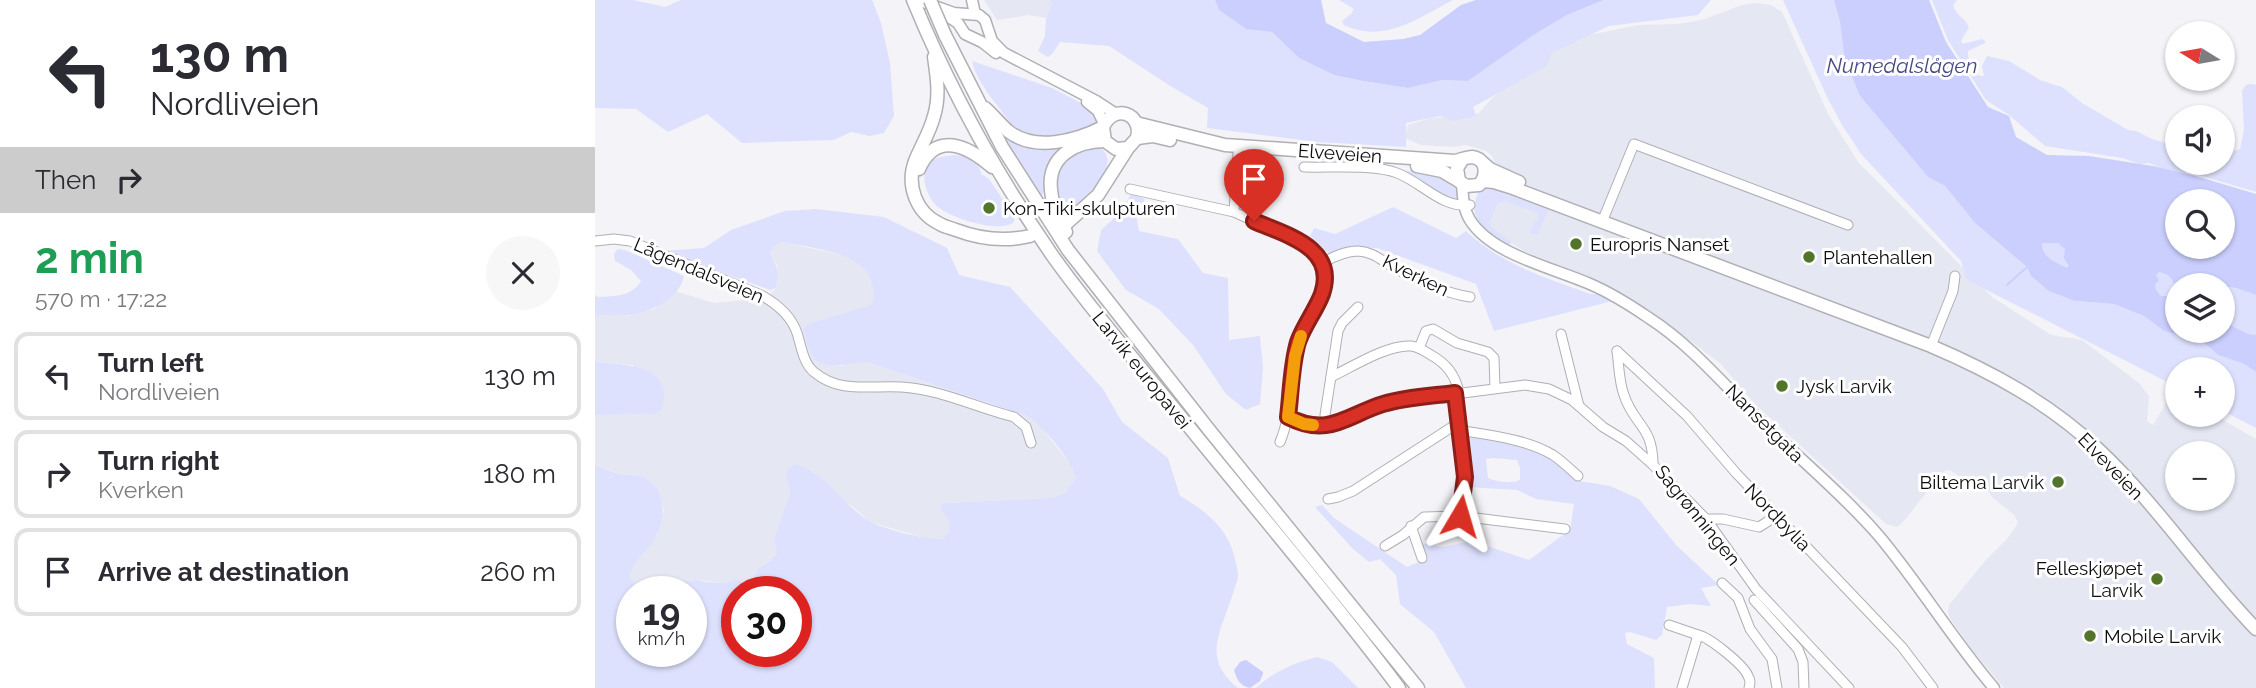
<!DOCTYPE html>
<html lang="en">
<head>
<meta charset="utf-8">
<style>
	:root { --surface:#fff; --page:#f7f7f7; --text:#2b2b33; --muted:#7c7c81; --line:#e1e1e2 }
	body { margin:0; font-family:Raleway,sans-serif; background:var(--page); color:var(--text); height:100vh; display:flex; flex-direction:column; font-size:26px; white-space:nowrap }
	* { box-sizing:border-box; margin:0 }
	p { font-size:23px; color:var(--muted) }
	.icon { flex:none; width:38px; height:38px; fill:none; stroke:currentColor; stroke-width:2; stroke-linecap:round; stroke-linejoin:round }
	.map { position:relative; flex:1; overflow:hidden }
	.drawer { display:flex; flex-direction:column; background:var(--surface); width:595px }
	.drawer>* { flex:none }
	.guide { background:#fff; color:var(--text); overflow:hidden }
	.needle { width:46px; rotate:281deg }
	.tools { position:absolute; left:1570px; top:21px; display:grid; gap:14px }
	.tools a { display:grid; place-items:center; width:70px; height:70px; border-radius:50%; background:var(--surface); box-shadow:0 2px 5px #0004; font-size:35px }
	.speed { position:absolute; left:21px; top:576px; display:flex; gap:14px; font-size:35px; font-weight:700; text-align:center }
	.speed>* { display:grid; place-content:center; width:91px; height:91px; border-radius:50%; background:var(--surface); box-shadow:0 2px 5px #0004; line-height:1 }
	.speed small { font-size:18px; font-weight:400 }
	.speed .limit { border:10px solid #d22; background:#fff; color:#111 }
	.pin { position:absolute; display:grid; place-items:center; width:60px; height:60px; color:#fff; margin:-72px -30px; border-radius:50% 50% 50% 0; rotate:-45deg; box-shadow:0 0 7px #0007 }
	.pin .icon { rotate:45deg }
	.me { position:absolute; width:77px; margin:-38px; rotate:7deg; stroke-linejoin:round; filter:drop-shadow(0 0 5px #0008) }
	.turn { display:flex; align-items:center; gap:24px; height:147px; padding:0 35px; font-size:32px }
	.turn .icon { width:91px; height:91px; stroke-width:2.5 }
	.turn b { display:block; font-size:49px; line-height:60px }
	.then { display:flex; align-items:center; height:66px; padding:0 35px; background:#0003; gap:14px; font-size:26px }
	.round { display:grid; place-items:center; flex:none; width:74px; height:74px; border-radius:37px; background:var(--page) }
	.summary { display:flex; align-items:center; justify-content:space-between; height:119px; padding:0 35px }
	h1 { font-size:42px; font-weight:700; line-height:52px; color:#1e9e55 }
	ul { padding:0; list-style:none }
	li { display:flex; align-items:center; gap:21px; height:88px; margin:0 14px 10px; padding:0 21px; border:4px solid var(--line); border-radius:14px }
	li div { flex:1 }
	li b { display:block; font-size:26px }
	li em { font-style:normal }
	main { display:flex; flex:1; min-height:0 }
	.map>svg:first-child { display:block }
	.built { fill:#e5e7f3; fill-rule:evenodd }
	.green { fill:#dee1fd; fill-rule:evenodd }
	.water { fill:#cacffd; fill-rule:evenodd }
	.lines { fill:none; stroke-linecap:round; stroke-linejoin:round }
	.stream { stroke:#cacffd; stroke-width:2 }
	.minor-casing { stroke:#afafb4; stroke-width:11 }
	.major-casing { stroke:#afafb4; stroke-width:13 }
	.highway-casing { stroke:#afafb4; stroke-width:15 }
	.minor { stroke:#fff; stroke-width:9 }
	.major { stroke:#fff; stroke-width:10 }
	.highway { stroke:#fff; stroke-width:12 }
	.highway-bridge-casing { stroke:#afafb4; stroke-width:15; stroke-linecap:butt }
	.highway-bridge { stroke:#fff; stroke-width:12 }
	.route-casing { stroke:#8d1f18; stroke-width:18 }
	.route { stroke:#d93025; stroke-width:12 }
	.slow { stroke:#f59e0b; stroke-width:12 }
	.poi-dot { fill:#53742b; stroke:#fff; stroke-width:2.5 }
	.labels { text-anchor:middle; stroke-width:6; stroke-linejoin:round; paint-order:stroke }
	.street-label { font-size:19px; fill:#0d0d0e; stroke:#fff }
	.poi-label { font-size:19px; fill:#0d0d0e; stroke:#fff; text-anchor:start }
	.water-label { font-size:21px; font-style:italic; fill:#474a83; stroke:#fff }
</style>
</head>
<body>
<main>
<section class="drawer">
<div class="guide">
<div class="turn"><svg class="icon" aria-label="left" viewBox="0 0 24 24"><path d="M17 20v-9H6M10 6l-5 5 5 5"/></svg><div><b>130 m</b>Nordliveien</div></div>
<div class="then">Then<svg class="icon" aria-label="right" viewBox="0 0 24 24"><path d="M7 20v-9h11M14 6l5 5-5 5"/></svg></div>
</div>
<div class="summary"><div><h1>2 min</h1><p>570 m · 17:22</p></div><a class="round"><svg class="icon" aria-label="close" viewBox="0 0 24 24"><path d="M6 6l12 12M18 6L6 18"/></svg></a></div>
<ul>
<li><svg class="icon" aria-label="left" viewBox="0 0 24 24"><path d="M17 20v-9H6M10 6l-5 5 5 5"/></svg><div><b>Turn left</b><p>Nordliveien</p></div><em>130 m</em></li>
<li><svg class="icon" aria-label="right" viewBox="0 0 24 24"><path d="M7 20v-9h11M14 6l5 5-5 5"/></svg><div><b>Turn right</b><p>Kverken</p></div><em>180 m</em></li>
<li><svg class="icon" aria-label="arrive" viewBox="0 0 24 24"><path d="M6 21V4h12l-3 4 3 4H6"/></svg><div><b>Arrive at destination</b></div><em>260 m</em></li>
</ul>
</section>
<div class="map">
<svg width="1661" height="688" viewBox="0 0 1661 688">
	<rect width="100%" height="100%" fill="#f3f3f8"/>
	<g class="built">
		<polygon points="389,0 454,0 457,4 451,18 434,15 402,20"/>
		<path d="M1160 3 1176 5 1187 12 1233 114 1263 162 1397 297 1456 335 1487 340 1544 383 1554 396 1552 421 1558 425 1576 395H1582V415H1619L1661 439V688H1409L1378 651 1355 618 1353 611 1354 605 1390 561 1413 538 1423 523 1419 515 1397 497 1390 486 1385 482 1370 480 1355 470 1349 471 1308 522 1302 527 1291 524 1160 404 1126 364 1061 315 1012 285 931 252 890 227 901 166 897 156 891 151 871 145 859 147 826 145 812 139 810 136 813 125 836 118 874 116 884 113 898 97 958 51 989 36 1044 25 1083 24 1107 20 1147 5ZM1582 453H1628V499H1582Z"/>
		<polygon points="187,242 252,256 265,264 276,276 280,299 277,305 215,323 218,357 230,365 247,366 257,362 272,362 432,416 444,425 478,467 481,478 470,493 456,498 349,503 354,520 355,532 348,539 334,539 275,522 257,506 191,476 195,493 179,539 182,553 175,561 162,569 160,581 155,585 141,579 129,583 101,580 46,585 38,582 35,575 39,562 62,535 69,510 66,498 57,483 47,477 23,473 0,465 0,415 59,414 38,365 0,362 0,316 7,313 33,316 59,309 80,291 119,303 171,298 181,288 183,281 182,265 175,254 179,246"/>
	</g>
	<g class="green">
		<polygon points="0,0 38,0 70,7 86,0 277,0 286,23 295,63 299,116 289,133 275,136 256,132 239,140 147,143 112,114 73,132 41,109 0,108"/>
		<polygon points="454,0 620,0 624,10 651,29 677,32 704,58 739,75 768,81 813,88 847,80 873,81 937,36 972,15 1009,0 1116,0 1103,15 1014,26 957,53 952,66 878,107 881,116 859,121 845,116 811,123 811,147 723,142 612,128 613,108 577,87 514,46 465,42 457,54 453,57 443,51 450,36 451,18 457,4"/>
		<path d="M744 0H858C823 18 789 44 749 25L747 21 756 14 759 9Z"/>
		<polygon points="1188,0 1239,0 1265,96 1333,177 1350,186 1380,223 1432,267 1436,276 1480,301 1519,304 1549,316 1569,331 1608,342 1623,355 1649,364 1661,372 1661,428 1628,411 1628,369 1582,369 1582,387 1372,280 1366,261 1266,154 1247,125 1233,99"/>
		<path d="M1337 0H1362L1358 5C1361 15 1370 18 1374 27L1366 41 1368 44 1387 39 1390 41V43L1373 51C1372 60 1378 71 1385 76H1389L1387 66 1392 56 1414 61 1445 80 1467 87 1487 103 1533 130 1541 131 1557 139 1582 146V163H1628V153H1634L1645 149 1649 129 1647 91C1650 84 1654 83 1661 85V192L1600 174 1571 170 1554 163 1545 164 1527 158 1450 146 1414 115 1391 100 1353 40Z"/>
		<path d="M377 61 457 88 486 103 501 117 500 124C478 133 448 146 426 132 416 126 408 113 401 104 391 91 380 76 377 61Z"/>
		<polygon points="408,135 478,140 446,197"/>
		<path d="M504 147C532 165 483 204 469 217L460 189 461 176 467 163 484 149Z"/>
		<path d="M361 155C374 156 385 160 386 174L394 179 419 216V222C404 234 355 218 342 206 332 197 323 173 335 162 342 156 353 156 361 155Z"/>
		<polygon points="805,170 843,174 862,186 864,197 862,200 854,200"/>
		<path d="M894 185 1010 229 954 208 943 234 940 235 935 233 940 221 942 222 944 218 942 216 943 213 910 201 902 204 894 224 899 229 916 241V244L913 245C890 231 868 217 886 188Z"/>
		<polygon points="536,194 550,199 541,214 544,231 583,239 608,273 633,278 634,340 665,336 668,368 665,404 651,410 631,394 598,345 564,309 531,290 502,251 506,230 525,213"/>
		<path d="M798 207 861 238 871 231C907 265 949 277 995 294H1009L1021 300 899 331 881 284 782 248 734 254 715 236 719 228 740 234Z"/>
		<path d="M221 209 289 217 352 248 364 275 415 287 508 389 527 422 573 458 585 496C611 511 633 528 640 559 641 564 643 570 643 575 643 580 640 586 639 590 628 629 604 657 643 688H0V465C8 468 17 472 26 474 33 475 41 475 48 477 70 487 72 515 62 534 55 550 40 557 35 575L38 582 46 585 101 580 110 582 129 583 141 579 155 585 160 581 162 569 175 561 182 553 179 539 195 493 191 476 193 469 200 464C233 475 247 504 274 521 287 529 332 540 348 539L354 532V520L345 509 349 503 456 498 470 493 481 478C475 457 450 429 432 416L272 362C255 362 230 373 218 357 213 350 211 337 208 329L215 323 276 305C280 298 279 292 277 284 271 251 214 248 187 242L179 246 175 254C182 265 185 275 181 288L175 290 67 251 109 248 136 230 190 211ZM37 592H96V651H37ZM142 592H201V651H142Z"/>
		<path d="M1447 243H1463L1471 249 1472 268C1460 262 1448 258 1447 243Z"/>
		<path d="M23 249 30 250 89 276C85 298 54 314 33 315 21 317 11 312 0 316V295L3 297C19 296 37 297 46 281L36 270 20 261 19 254Z"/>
		<polygon points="1564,272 1573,274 1579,280 1580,292 1576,296 1566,296 1560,290 1560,285 1564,280 1561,275"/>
		<polygon points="1628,287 1641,288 1661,295 1661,335 1653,334 1628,321 1628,311 1634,310 1634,305 1628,305"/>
		<path d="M0 362C32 365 80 364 67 410L59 414 0 415Z"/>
		<path d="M866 432 911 440 960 458 979 480 1015 486 1044 499 1082 546 1124 585 1106 588 1116 606 1095 604 1072 607 1067 635 1061 640 1035 632 1030 633 1032 644 1059 658 1060 688H871L839 632 805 604 801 575 785 559 774 562 757 548 720 507 727 505 739 518 812 567 828 560 826 543 848 547 877 541 934 560 975 530 979 504 941 499 922 490 872 487ZM898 458 922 460 925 468V480C914 484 903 482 893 478L891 459Z"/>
		<path d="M722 657 737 662 763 688H661C678 672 699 663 722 657Z"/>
	</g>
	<g class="water">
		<polygon points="620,0 726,0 731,23 769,42 808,39 825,35 866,5 881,0 1009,0 972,15 937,36 873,81 847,80 813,88 768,81 739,75 704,58 677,32 651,29 624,10"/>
		<path d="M1239 0H1334L1351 42 1393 107 1414 116 1421 137 1452 155 1494 156 1558 166 1601 176 1661 194V295L1641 288 1617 285 1601 275 1595 285H1582V331H1628V321L1653 334 1661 335V372L1649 364 1623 355 1608 342 1569 331 1549 316 1519 304 1480 301 1454 291 1436 276 1432 267 1380 223 1350 186 1333 177 1265 96 1250 60 1245 22ZM1582 201H1628V247H1582ZM1463 243 1470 249 1469 258 1473 265 1472 268C1461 262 1447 258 1447 243ZM1564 272C1576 275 1579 279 1580 292L1576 296H1566L1561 290 1560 285 1564 280 1561 275Z"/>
		<path d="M651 660 668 672V674L665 681 655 688C645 686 642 680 639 670L645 662Z"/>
	</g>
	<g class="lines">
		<polyline class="stream" points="1412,285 1432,267"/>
		<defs>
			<g id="minor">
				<path d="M643 154 639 212C652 218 665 224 678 230 707 242 740 254 727 293 721 312 707 328 702 347 694 378 698 411 685 442"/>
				<path d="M709 167C735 168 779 164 802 173 828 183 846 208 875 205"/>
				<polyline points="535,189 639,212"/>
				<polyline points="1007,222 1039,144 1253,225"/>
				<path d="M0 241 19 239 35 241 166 295C182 304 196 315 202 333 206 345 208 363 219 372 245 394 275 385 306 387 345 389 382 408 419 417L431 427 436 443"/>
				<path d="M727 263C738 257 750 251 763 251 778 252 786 260 798 267 821 280 850 293 875 297"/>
				<polyline points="966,334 984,406"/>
				<polyline points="1336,346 1358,291 1360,276"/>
				<polyline points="824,348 831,331 838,329 862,343 893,352 899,358 900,388"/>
				<polyline points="1022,351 1092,416 1141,473 1307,647 1338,688"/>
				<path d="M1022 351C1024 366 1024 382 1029 395 1039 426 1058 425 1058 465L1111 519 1161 589 1254 688"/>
				<path d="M736 377C757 367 793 344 816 346 824 347 830 351 836 355 852 364 860 375 864 392"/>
				<path d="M693 417C733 438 760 411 798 402L930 385 954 389 977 400 1008 427 1031 441 1058 465"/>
				<polyline points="731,424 730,415 743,331 747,323 763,307"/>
				<path d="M863 430C893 435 932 439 958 455 967 461 975 469 983 476"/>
				<polyline points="733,499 743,497 758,491 863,423"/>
				<polyline points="865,516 970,529"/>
				<polyline points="1111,519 1128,519 1164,527 1172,522 1180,514"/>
				<polyline points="816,526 827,558"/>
				<polyline points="790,546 808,535 829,517 865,516 870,477 860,393"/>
				<polyline points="1127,583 1143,598 1155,629 1177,659 1182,688"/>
				<polyline points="1159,600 1203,649 1208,662 1209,688"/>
				<polyline points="1074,625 1103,635"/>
				<path d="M1087 688 1103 635C1114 637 1149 665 1153 676 1156 681 1155 683 1154 688"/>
			</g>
			<g id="major">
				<polyline points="323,0 359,13 384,15 390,20 397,41 409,53 501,101 521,114"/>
				<polyline points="377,0 380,14"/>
				<polyline points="348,13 363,23 370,34 387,42 401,53"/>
				<polyline points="492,102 503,111 509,124"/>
				<path d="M867 184C868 196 868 209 875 220 897 255 959 268 995 284 1016 293 1035 305 1054 318 1096 345 1128 384 1163 418 1203 458 1247 493 1284 536 1325 585 1358 640 1399 688"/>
			</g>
			<g id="highway">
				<path d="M318 0C355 90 402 175 457 255 496 310 540 360 582 412 656 504 734 594 804 688"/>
				<polyline points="350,35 407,147 473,250 615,431 823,688"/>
				<path d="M339 57C342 77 345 97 339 116 335 132 326 146 320 161 311 185 321 213 345 224 350 227 356 228 361 230 385 239 409 242 435 236"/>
				<path d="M390 108C398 115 405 124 413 131 439 152 481 141 508 127"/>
				<path d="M541 123 630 145 860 161C865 160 872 157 877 157 893 159 892 176 884 185L871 186 864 181 862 168 868 159"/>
				<polyline points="542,138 558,136 575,140"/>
				<polyline points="888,163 895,169 924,182"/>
				<polyline points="822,166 847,171 864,181"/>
				<path d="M324 169C341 130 373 146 397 167"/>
				<path d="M887 181 899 182 915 187 1336 346C1397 372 1454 403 1503 449 1561 503 1606 572 1661 629"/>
				<path d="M472 223 503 195 533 148 542 138C548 113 519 103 508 127L510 141 521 149 533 148"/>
				<path d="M471 232C465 219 457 205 456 190 452 156 481 141 510 141"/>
			</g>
		</defs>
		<use href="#minor" class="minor-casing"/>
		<use href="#major" class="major-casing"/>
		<use href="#highway" class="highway-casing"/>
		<use href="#minor" class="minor"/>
		<use href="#major" class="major"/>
		<use href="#highway" class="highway"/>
		<defs>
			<polyline id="highway-bridge" points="335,0 350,35"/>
		</defs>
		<use href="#highway-bridge" class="highway-bridge-casing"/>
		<use href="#highway-bridge" class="highway-bridge"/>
	</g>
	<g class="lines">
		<defs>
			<path id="route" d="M659 221C690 235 743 247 727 294 721 310 709 325 703 342 696 366 696 393 693 417 734 438 752 415 788 404 811 397 836 396 860 393L870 477 865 516"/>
		</defs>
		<use href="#route" class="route-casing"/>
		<use href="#route" class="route"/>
		<polyline class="slow" points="706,336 700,356 693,417 709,424 718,425"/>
	</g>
	<g class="poi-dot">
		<circle cx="394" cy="208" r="7"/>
		<circle cx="981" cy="244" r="7"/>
		<circle cx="1214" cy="257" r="7"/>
		<circle cx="1187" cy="386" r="7"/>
		<circle cx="1463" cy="482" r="7"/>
		<circle cx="1562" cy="579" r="7"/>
		<circle cx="1495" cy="636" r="7"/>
	</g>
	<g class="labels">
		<g class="street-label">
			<text transform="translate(745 153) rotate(4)" y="7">Elveveien</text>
			<text transform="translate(104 270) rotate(23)" y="7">Lågendalsveien</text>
			<text transform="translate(821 275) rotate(26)" y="7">Kverken</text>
			<text transform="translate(547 370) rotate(51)" y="7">Larvik europavei</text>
			<text transform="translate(1170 423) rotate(45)" y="7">Nansetgata</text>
			<text transform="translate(1516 466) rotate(46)" y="7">Elveveien</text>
			<text transform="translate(1103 515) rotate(51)" y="7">Sagrønningen</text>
			<text transform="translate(1183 517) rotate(46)" y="7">Nordbylia</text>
		</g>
		<g class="poi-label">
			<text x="408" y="215">Kon-Tiki-skulpturen</text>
			<text x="995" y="251">Europris Nanset</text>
			<text x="1228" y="264">Plantehallen</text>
			<text x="1201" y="393">Jysk Larvik</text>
			<text x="1449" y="489" text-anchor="end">Biltema Larvik</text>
			<text x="1548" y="575" text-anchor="end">Felleskjøpet<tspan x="1548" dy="22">Larvik</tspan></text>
			<text x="1509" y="643">Mobile Larvik</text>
		</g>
		<g class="water-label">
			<text x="1307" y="73">Numedalslågen</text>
		</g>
	</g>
</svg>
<div class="tools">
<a><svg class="needle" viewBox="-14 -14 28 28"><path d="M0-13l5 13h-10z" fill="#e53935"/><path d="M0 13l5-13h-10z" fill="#7c7c81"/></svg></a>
<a><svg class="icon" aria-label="sound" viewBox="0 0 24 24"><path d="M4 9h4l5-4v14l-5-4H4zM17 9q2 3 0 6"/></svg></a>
<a><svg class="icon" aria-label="search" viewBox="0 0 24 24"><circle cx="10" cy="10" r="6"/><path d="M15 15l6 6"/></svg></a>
<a><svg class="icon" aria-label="layers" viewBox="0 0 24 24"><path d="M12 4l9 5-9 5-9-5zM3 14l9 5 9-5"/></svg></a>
<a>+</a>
<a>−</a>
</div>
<div class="speed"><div>19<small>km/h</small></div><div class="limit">30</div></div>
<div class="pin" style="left:659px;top:221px;background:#d93025"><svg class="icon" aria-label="arrive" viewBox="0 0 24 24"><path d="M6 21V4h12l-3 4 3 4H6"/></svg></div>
<svg class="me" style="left:865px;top:516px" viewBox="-20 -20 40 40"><path d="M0-17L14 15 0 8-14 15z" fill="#d93025" stroke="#fff" stroke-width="4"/></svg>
</div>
</main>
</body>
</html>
